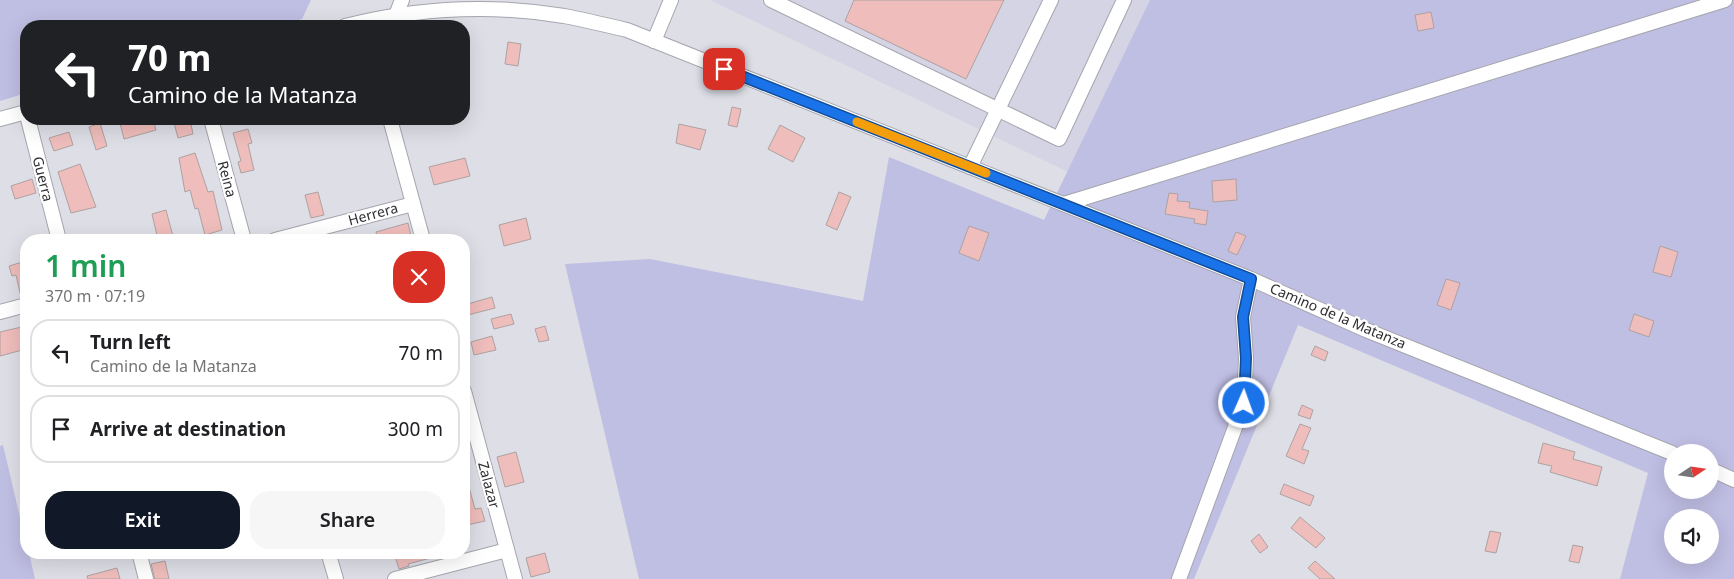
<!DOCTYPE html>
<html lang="en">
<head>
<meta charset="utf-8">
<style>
	:root { --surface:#fff; --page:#f6f6f6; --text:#202124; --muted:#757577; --line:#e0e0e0; --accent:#111827 }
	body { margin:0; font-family:"Noto Sans",sans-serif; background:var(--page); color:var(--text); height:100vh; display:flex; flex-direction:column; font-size:19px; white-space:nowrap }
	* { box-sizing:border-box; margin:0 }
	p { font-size:16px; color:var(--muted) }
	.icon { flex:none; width:28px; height:28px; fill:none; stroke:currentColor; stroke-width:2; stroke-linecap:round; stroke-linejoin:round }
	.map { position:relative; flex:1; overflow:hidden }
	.panel { position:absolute; left:20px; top:234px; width:450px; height:325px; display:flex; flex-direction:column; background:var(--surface); border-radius:20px; box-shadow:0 5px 20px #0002 }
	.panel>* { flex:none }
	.top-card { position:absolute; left:20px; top:20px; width:450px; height:105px; border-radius:20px; box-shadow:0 5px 20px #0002; background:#202124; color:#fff; overflow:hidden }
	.needle { width:32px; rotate:77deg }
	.fabs { position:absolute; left:1664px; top:444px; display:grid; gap:10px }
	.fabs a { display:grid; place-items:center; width:55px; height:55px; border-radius:50%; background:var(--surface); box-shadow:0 5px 20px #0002; font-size:25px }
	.pin { position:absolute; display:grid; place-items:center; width:42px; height:42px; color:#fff; margin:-21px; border-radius:10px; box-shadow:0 2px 8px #0006 }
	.me { position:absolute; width:55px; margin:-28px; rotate:2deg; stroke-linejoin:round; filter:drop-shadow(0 0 4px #0008) }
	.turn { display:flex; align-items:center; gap:18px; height:105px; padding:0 25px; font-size:22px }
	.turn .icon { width:65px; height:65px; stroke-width:2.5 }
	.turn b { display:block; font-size:35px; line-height:42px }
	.round { display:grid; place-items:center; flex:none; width:52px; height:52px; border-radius:20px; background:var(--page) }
	.head { display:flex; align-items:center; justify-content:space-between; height:85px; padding:0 25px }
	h1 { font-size:30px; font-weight:600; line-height:38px; color:#1e9e55 }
	.primary-button { display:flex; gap:10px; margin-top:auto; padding:10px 25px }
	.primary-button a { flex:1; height:58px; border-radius:20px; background:var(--accent); color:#fff; font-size:20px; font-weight:600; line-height:58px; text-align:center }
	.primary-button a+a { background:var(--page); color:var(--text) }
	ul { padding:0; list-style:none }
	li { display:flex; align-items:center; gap:15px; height:68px; margin:0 10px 8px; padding:0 15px; border:2px solid var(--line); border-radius:20px }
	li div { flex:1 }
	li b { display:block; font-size:19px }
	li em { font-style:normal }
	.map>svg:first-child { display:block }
	.built { fill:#d4d4e4 }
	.green { fill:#bfbee3; fill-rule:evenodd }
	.building { fill:#efbdbb; stroke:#ada2a1 }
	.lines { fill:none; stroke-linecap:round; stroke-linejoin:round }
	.minor-casing { stroke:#a5a5ae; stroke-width:16 }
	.minor { stroke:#fff; stroke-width:14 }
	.route-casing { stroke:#114b97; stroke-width:12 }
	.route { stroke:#1a73e8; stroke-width:9 }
	.slow { stroke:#f59e0b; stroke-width:9 }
	.labels { text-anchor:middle; stroke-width:4.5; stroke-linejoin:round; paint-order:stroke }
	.street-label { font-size:14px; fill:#2f2f33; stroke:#fff }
</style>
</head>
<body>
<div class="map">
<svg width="1734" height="579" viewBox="0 0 1734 579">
	<rect width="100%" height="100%" fill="#dedee7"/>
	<polygon class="built" points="710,0 1150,0 1068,172"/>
	<g class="green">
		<polygon points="0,0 311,0 302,19 275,26 26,26 26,93 0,101"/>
		<path d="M1150 0H1734V579H1620L1648 473 1298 325 1194 579H639L565 264 650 259 863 301 889 157 1044 220ZM1672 452H1710V490H1672ZM1672 518H1710V555H1672Z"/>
		<polygon points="3,445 26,543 26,552 29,553 35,579 0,579 0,446"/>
	</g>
	<g class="building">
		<polygon points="854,0 1004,0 966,79 845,21"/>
		<polygon points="1431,12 1434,28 1418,31 1415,15"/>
		<polygon points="508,42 521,44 518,66 505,64"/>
		<polygon points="732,107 741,109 737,127 728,125"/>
		<polygon points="119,119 153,119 156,130 124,139"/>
		<polygon points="173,119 190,119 193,134 178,138"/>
		<polygon points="100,123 107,146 96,150 89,127"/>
		<polygon points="679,124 706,130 700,150 676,143"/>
		<polygon points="780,125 805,138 793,162 768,149"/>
		<polygon points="248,129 252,143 248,144 254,170 241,173 238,162 241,161 233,133"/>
		<polygon points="69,132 73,145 54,151 49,138"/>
		<polygon points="195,153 208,192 213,191 222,230 205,235 198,208 195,209 190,190 185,192 179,158"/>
		<polygon points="465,158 470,176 434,185 429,167"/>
		<polygon points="80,164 96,207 71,213 58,172"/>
		<polygon points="32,179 36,193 15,199 11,186"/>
		<polygon points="1236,179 1237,200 1213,202 1212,181"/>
		<polygon points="318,192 324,215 311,218 305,195"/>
		<polygon points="839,192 851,197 837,230 826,225"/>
		<polygon points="1169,193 1178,194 1177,201 1190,202 1189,208 1208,211 1206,225 1194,223 1195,219 1165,214"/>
		<polygon points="166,210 174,240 158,240 152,214"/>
		<polygon points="526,218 531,239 504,246 499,225"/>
		<polygon points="408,223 412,240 378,240 376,232"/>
		<polygon points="969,226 989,233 979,261 959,253"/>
		<polygon points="1236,232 1246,236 1237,255 1228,251"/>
		<polygon points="1660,246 1678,252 1671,277 1653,272"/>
		<polygon points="26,261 26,296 21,297 16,275 12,276 9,266"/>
		<polygon points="1446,279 1460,283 1451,310 1437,305"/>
		<polygon points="492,297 495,308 464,316 464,305"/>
		<polygon points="511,314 514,324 494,329 491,319"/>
		<polygon points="1634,314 1654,321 1649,337 1629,330"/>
		<polygon points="26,326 26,349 0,356 0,332"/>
		<polygon points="545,326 549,340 539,342 535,329"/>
		<polygon points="492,336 496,350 474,355 471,342"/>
		<polygon points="1315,346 1328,352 1325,361 1311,355"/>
		<polygon points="1302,405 1313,410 1310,419 1298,415"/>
		<polygon points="1300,424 1311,428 1302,449 1309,451 1304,464 1286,456"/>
		<polygon points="1543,443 1575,452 1573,459 1602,467 1597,486 1550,472 1552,466 1538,463"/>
		<polygon points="516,452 524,482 505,487 497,457"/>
		<polygon points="464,480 467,480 475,509 481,508 485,521 467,525 464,512"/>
		<polygon points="1284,484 1314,496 1310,506 1280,494"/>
		<polygon points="1300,517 1325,538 1316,548 1291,528"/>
		<polygon points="1490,531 1501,533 1496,553 1485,551"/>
		<polygon points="1259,534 1268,547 1260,553 1251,541"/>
		<polygon points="1573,545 1583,547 1579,563 1569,561"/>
		<polygon points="408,552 438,552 438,556 408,564 409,566 399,569 395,556"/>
		<polygon points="545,553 550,572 531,577 526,558"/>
		<polygon points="165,561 169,579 155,579 151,564"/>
		<polygon points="1315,561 1335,579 1320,579 1308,568"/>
		<polygon points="117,568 120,579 88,579 87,576"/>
	</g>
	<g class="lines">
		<defs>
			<g id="minor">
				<polyline points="771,0 1059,139 1124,0"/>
				<polyline points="396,15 402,0"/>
				<path d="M345 26C416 8 492 4 564 16 585 20 606 25 627 30L1251 279 1366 330 1672 453"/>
				<polyline points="654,41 671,0"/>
				<polyline points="0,119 26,112"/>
				<polyline points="28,119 59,240"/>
				<polyline points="211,119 244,240"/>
				<polyline points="390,119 423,240"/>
				<polyline points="970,167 1051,0"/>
				<polyline points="1064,204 1725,0"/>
				<polyline points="275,240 413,204"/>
				<polyline points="0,312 26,305"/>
				<polyline points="464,391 515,579"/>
				<polyline points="1710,469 1734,480"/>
				<polyline points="139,552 146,579"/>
				<polyline points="328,552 336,579"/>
				<polyline points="395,579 507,550"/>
				<polyline points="1179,579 1244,403 1246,358 1243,317 1251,279"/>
			</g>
		</defs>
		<use href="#minor" class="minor-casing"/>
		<use href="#minor" class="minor"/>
	</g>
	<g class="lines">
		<defs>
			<polyline id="route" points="724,69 1251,279 1243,317 1246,358 1244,403"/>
		</defs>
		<use href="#route" class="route-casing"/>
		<use href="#route" class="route"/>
		<polyline class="slow" points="857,122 986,173"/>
	</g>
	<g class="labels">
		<g class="street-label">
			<text transform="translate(43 179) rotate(76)" y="5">Guerra</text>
			<text transform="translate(227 179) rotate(75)" y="5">Reina</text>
			<text transform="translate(373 214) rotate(-15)" y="5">Herrera</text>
			<text transform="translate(1338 316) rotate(23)" y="5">Camino de la Matanza</text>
			<text transform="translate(489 485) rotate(75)" y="5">Zalazar</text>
		</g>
	</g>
</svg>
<div class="fabs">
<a><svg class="needle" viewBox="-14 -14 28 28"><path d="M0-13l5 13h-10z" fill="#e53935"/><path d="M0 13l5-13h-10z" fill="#757577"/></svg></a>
<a><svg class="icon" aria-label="sound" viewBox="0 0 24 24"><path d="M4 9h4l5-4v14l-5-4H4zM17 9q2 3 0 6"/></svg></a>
</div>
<div class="pin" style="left:724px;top:69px;background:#d93025"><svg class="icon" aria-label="arrive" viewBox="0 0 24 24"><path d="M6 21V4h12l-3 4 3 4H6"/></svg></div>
<svg class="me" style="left:1244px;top:403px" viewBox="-20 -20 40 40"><circle r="17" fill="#1a73e8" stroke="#fff" stroke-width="3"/><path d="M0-11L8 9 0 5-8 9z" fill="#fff"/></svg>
<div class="top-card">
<div class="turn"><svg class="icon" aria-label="left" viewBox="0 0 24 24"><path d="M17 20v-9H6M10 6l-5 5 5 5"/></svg><div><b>70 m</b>Camino de la Matanza</div></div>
</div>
<section class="panel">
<div class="head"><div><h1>1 min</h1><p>370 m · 07:19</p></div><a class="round" style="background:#d93025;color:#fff"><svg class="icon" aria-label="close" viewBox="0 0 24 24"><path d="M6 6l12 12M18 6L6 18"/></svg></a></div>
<ul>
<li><svg class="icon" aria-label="left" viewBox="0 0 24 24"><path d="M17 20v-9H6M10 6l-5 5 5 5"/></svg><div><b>Turn left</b><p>Camino de la Matanza</p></div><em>70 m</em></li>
<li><svg class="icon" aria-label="arrive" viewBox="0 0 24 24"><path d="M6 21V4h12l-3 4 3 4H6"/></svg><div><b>Arrive at destination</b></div><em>300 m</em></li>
</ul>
<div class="primary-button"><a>Exit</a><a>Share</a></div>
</section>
</div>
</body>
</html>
